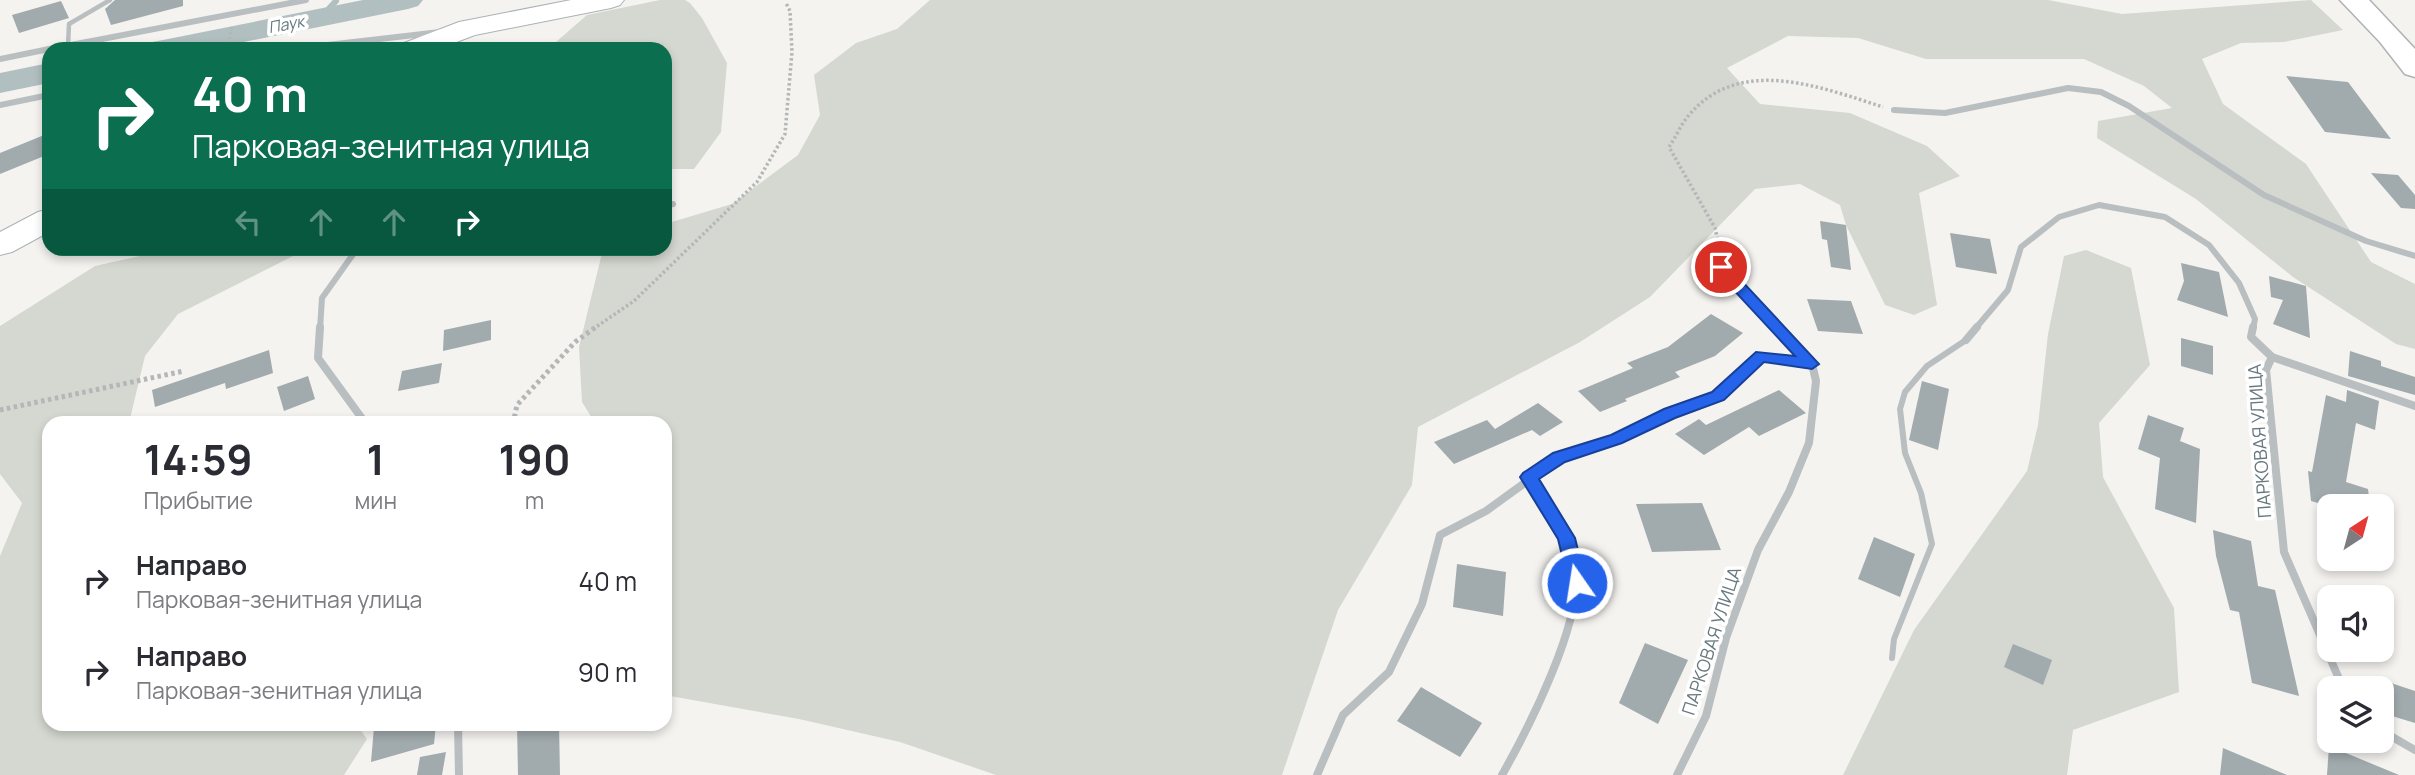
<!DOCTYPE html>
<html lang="ru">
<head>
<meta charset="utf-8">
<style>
	:root { --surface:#fff; --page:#f2f2f3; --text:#2b2b33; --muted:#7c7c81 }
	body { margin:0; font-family:Manrope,sans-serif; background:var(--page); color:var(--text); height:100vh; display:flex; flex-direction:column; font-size:26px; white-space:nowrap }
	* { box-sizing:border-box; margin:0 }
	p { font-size:23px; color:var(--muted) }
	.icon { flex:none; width:38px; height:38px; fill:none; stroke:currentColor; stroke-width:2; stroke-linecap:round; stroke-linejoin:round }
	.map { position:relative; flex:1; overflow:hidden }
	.drawer { position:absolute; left:42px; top:416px; width:630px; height:315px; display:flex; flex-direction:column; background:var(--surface); border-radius:21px; box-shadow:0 4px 10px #0003 }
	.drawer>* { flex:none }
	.banner { position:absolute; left:42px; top:42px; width:630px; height:214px; border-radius:21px; box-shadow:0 4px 10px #0003; background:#0b6e4f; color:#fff; overflow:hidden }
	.needle { width:46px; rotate:36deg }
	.buttons { position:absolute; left:2317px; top:494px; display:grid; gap:14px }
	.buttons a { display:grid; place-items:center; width:77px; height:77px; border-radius:14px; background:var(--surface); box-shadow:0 4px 10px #0003; font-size:35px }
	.pin { position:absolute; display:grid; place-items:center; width:60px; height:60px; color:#fff; margin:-30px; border:4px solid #fff; border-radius:50%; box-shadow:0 2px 7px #0007 }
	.me { position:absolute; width:77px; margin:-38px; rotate:347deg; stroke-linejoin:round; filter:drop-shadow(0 0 5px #0008) }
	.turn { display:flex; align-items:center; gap:24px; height:147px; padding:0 35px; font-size:32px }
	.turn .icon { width:91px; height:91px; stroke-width:2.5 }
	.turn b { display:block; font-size:49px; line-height:60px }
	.lanes { display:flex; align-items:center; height:66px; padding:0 35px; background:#0003; justify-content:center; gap:35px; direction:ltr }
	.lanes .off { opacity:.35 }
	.eta { display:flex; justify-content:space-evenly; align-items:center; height:119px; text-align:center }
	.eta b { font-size:42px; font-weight:700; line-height:49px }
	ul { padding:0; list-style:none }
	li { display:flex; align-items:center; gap:21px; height:91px; padding:0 35px }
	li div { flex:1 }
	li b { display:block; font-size:26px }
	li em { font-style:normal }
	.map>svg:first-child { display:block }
	.green { fill:#d4d8d0 }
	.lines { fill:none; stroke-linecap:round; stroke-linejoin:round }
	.stream { stroke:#b1bfc1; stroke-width:6 }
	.river { fill:#b1bfc1; fill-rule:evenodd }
	.building { fill:#a1aaad }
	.secondary-casing { stroke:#abb2b5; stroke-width:2 }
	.trunk-casing { stroke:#afb3b5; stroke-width:3 }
	.path-far1 { stroke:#b3b7b8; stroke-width:3.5; stroke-dasharray:2.5 2.5; stroke-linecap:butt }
	.path { stroke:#b3b7b8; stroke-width:5; stroke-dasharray:3.5 3.5; stroke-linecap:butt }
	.service-far1 { stroke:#b9bec0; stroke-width:4.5 }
	.service { stroke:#b9bec0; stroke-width:6 }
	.minor-far1 { stroke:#b9bec0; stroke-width:6 }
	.minor { stroke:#b9bec0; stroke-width:8 }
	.secondary { fill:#fff; fill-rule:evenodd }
	.trunk { fill:#fff; fill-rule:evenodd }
	.route { fill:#2563eb; stroke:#184099; stroke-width:2 }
	.labels { text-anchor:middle; stroke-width:7; stroke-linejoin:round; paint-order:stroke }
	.far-water-label { font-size:16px; font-style:italic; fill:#62777b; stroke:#fff }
	.street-label { font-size:18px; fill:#66777e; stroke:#fff }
</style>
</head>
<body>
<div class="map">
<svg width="2415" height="775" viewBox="0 0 2415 775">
	<rect width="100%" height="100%" fill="#f4f3f0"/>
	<g class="green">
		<polygon points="660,0 685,0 690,3 702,18 727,63 721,132 694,169 665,169 665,49 548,49 587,15"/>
		<polygon points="930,0 2048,0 2122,14 2311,0 2343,30 2284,42 2241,43 2202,59 2223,104 2306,164 2371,262 2415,284 2415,349 2396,344 2293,277 2196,199 2097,138 2098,121 2172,108 2144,86 2084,59 1926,59 1858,38 1788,36 1727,68 1760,104 1850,113 1927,146 1960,176 1919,193 1937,305 1914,315 1885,305 1846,225 1840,205 1800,184 1755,189 1650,297 1580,342 1418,427 1412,485 1338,610 1282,775 996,775 900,742 799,719 670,696 665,688 665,424 595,423 582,402 579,347 603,249 665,248 665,224 732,204 798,155 820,115 814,75 856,43 897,29"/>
		<polygon points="176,248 307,249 178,314 145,356 129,423 49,424 49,724 356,724 367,739 344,775 0,775 0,556 22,503 0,474 0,326 95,266"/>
		<polygon points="2086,250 2131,268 2150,365 2099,423 2103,477 2174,608 2179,692 2073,730 2067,775 1843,775 1914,630 2027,471 2038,425 2048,334 2064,256"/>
	</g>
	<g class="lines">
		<polyline class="stream" points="322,16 336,1"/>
		<g class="river">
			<polygon points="363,0 423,0 418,6 408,9 209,49 147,49 152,42 163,40"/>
			<polygon points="49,63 49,83 0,93 0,73"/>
		</g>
	</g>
	<g class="building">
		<polygon points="115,0 183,0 183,6 111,25 105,9"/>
		<polygon points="61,1 69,18 19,33 12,15"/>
		<polygon points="2286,76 2348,82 2391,139 2325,132"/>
		<polygon points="49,133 49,154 0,174 0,153"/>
		<polygon points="2371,173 2398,175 2415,195 2415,209 2401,208"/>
		<polygon points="1820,221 1846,225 1851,270 1831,267 1827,240 1822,239"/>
		<polygon points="1950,233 1990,239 1997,274 1956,267"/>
		<polygon points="2181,263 2219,272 2228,317 2177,300 2184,281"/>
		<polygon points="2269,276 2306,286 2310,338 2273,324 2283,300 2271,297"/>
		<polygon points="1807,299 1851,301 1863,334 1818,331"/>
		<polygon points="1711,314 1743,333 1715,356 1675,372 1680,377 1625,399 1627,401 1600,412 1578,391 1633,368 1627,363 1668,347"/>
		<polygon points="491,320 491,340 443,351 444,330"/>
		<polygon points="2181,338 2213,346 2213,375 2181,366"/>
		<polygon points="269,350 273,373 226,389 225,383 155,407 152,390"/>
		<polygon points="2350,351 2381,361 2381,366 2415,377 2415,395 2348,376"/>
		<polygon points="442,363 439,383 398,391 402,371"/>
		<polygon points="308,376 315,399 284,411 277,387"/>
		<polygon points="1922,381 1949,389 1938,450 1909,440"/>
		<polygon points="1779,390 1806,413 1759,436 1749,427 1704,455 1675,434 1699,419 1706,425"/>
		<polygon points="2347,390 2379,401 2375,430 2356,423 2346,482 2368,489 2370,506 2328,506 2311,501 2308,471 2312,472 2326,395 2346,402"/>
		<polygon points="1538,403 1563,422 1540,436 1532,430 1454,464 1434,442 1487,420 1495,429"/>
		<polygon points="2148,415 2184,428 2180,441 2200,449 2196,523 2155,509 2160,458 2138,449"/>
		<polygon points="1702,503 1721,550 1652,552 1636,504"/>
		<polygon points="2213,530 2251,541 2258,586 2275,590 2299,696 2252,683 2239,612 2230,610 2216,556"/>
		<polygon points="1874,537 1915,554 1900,597 1858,579"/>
		<polygon points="1457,564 1506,572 1503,616 1453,607"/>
		<polygon points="1645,643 1688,660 1658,724 1619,703"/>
		<polygon points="2013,644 2052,660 2043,685 2004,667"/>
		<polygon points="2382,680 2415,691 2415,723 2382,713"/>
		<polygon points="1421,687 1482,723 1460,757 1397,721"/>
		<polygon points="384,724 436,724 434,744 371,762 374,727"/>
		<polygon points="517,724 559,724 560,775 518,775"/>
		<polygon points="2329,746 2399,775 2327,775"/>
		<polygon points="2223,748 2287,775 2220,775"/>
		<polygon points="446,752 442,775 417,775 420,757"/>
	</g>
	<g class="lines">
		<defs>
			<g id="secondary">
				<polygon points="571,0 624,0 620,5 611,8 475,35 438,49 400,49 404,43 459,22"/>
				<polygon points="49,209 49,232 12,252 0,255 0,232 38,212"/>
			</g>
			<polygon id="trunk" points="2340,0 2369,0 2415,49 2415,77 2405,74 2380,42"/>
		</defs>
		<use href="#secondary" class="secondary-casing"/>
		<use href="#trunk" class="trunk-casing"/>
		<g class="path-far1">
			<polyline points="227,49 232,26"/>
			<path d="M1721 254 1715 228 1669 147C1676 137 1681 124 1689 115 1740 55 1820 87 1883 107"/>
			<polyline points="593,329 634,301 757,182 785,134 792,52 790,11 786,3"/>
		</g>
		<g class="path">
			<polyline points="0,410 184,371"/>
			<polyline points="513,424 517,405 575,342 596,327"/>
		</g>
		<polyline class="service-far1" points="68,46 69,24 110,0"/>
		<polyline class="service" points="1892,658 1894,639 1932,544 1921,493 1905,453 1900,409 1905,392 1927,366 1966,340"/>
		<g class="minor-far1">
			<polyline points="50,49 306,0"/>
			<polyline points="293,49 440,32"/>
			<polyline points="0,59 49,49"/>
			<polyline points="0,105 49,95"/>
			<polyline points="1894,110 1945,113 2068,88 2101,92 2129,106 2264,195 2366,241 2415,256"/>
			<polyline points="665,206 673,204"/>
			<polyline points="1721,267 1779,329"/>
			<polyline points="320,329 322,298 354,253 363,248"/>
			<polyline points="1975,329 2008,290 2021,247 2059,217 2099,205 2165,217 2209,245 2239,283 2255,319 2253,329"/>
		</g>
		<g class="minor">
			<polyline points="320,327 318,358 366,424"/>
			<polyline points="2253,327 2251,337 2272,357 2266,370 2284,552 2343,688"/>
			<polyline points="1966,340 1977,327"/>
			<polyline points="2272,357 2415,406"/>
			<polyline points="458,724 459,775"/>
			<polyline points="2382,731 2415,750"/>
			<polyline points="1317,775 1343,715 1389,672 1422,604 1440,535 1486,511 1559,458 1616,439 1718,396 1761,356 1812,364"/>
			<path d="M1502 775C1527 731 1585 618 1575 568 1569 535 1547 506 1529 477"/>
			<polyline points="1677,775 1706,716 1726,638 1758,550 1789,492 1809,443 1816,381 1812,364 1778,327"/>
		</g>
		<use href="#secondary" class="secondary"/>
		<use href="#trunk" class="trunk"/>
	</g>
	<polygon class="route" points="1721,262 1726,264 1819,364 1812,369 1764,362 1724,400 1675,418 1622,443 1565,462 1539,479 1575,538 1586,583 1583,588 1577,591 1570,588 1558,539 1520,477 1523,473 1553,453 1611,435 1664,409 1712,392 1756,352 1795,356 1715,270 1713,267"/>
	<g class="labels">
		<g class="far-water-label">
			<text transform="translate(286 24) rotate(-11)" y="6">Паук</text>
		</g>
		<g class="street-label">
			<text transform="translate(2260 441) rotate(-94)" y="6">ПАРКОВАЯ УЛИЦА</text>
			<text transform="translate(1712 641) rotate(-72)" y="6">ПАРКОВАЯ УЛИЦА</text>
		</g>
	</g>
</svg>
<div class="buttons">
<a><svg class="needle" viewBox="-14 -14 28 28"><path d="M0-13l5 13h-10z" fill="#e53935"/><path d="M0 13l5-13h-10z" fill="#7c7c81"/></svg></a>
<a><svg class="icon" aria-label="sound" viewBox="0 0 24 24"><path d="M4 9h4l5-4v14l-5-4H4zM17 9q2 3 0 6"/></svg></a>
<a><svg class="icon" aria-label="layers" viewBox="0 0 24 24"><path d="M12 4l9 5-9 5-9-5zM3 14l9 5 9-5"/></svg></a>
</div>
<div class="pin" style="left:1721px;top:267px;background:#d93025"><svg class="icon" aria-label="arrive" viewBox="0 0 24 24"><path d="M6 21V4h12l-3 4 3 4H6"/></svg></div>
<svg class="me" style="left:1577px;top:583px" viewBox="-20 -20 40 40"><circle r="17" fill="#2563eb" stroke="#fff" stroke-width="3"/><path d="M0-11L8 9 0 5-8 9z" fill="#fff"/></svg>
<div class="banner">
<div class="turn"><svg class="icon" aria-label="right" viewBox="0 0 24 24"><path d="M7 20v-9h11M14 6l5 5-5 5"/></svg><div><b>40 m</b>Парковая-зенитная улица</div></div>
<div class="lanes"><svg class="icon off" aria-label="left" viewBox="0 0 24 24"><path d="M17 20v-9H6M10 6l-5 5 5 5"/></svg><svg class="icon off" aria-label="ahead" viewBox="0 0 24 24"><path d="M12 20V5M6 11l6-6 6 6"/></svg><svg class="icon off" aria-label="ahead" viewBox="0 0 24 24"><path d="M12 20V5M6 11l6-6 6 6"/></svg><svg class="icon" aria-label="right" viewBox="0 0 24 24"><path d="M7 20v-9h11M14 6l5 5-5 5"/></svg></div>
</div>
<section class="drawer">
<div class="eta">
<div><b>14:59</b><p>Прибытие</p></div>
<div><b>1</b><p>мин</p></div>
<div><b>190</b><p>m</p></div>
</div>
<ul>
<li><svg class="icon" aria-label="right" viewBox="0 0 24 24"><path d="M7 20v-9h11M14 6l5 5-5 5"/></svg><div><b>Направо</b><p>Парковая-зенитная улица</p></div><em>40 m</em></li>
<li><svg class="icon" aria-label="right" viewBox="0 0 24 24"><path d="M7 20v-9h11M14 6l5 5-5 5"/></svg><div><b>Направо</b><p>Парковая-зенитная улица</p></div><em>90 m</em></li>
</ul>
</section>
</div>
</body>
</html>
